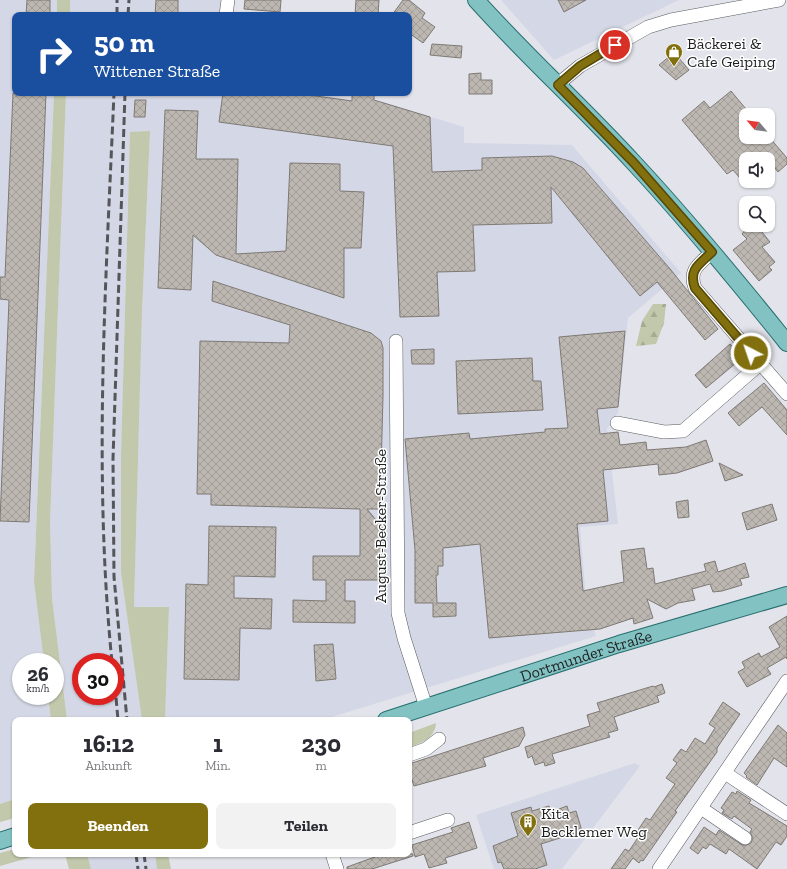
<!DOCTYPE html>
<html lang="de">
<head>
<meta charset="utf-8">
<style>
	:root { --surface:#fff; --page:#f2f2f3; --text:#2b2b33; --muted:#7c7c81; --accent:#826f0d }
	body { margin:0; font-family:"Zilla Slab",serif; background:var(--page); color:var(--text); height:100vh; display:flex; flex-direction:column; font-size:15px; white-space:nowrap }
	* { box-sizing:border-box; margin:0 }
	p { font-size:13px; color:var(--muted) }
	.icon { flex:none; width:22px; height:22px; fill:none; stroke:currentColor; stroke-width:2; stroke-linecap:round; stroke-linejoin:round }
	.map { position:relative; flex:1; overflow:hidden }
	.details { position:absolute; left:12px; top:717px; width:400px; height:140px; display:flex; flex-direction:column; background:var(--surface); border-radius:8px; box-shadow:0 1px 3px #0004 }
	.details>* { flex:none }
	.top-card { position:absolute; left:12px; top:12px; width:400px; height:84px; border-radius:8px; box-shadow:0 1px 3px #0004; background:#1a4fa0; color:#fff; overflow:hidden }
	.needle { width:26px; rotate:299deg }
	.buttons { position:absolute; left:739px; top:108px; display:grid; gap:8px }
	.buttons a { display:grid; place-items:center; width:36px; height:36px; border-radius:8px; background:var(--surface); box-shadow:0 1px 3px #0004; font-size:20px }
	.speed { position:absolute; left:12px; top:653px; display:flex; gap:8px; font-size:20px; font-weight:700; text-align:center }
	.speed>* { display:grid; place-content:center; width:52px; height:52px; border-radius:50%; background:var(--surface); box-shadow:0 1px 3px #0004; line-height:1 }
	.speed small { font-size:10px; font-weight:400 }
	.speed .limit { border:6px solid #d22; background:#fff; color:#111 }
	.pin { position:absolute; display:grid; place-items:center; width:34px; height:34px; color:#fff; margin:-17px; border:2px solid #fff; border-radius:50%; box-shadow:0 1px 4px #0007 }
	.me { position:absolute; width:44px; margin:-22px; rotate:319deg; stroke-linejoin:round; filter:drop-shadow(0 0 3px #0008) }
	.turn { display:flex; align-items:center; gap:14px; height:84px; padding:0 16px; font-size:18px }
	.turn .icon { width:52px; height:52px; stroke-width:2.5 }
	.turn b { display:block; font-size:28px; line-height:34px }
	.eta { display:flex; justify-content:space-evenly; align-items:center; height:68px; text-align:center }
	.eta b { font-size:24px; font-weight:700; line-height:28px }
	.button { display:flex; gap:8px; margin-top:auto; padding:8px 16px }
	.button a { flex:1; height:46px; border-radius:8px; background:var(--accent); color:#fff; font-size:16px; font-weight:700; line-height:46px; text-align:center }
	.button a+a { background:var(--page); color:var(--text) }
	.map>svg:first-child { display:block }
	.built { fill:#d4d7e5; fill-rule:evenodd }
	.green { fill:#c1c8ab }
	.forest { fill:url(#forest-firs) }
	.building { fill:url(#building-cross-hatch); stroke:#7e7974 }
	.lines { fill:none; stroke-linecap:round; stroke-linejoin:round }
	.minor-casing { stroke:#595b60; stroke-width:14 }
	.major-casing { stroke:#286f6f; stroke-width:18 }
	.minor { stroke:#fff; stroke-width:13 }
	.major { stroke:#82c2c2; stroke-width:16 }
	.rail { stroke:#55565a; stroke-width:3; stroke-dasharray:8 4; stroke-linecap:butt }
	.route-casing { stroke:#544808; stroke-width:10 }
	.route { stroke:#826f0d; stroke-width:7 }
	.labels { text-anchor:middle; stroke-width:3; stroke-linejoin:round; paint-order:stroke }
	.poi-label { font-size:16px; fill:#1e1f21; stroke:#fff; text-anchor:start }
	.street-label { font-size:16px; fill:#1e1f21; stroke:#fff }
</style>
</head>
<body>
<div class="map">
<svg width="787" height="869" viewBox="0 0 787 869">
	<defs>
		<pattern id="forest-firs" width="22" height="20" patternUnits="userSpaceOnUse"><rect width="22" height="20" fill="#c1c8ab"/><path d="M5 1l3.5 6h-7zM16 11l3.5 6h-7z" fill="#a5ab93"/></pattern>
		<pattern id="building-cross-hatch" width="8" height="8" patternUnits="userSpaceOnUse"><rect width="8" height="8" fill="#bdb7b2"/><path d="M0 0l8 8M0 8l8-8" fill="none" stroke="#a29d99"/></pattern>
	</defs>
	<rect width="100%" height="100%" fill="#e3e4eb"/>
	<g class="built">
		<polygon points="0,0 57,0 57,15 15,15 15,93 54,93 34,582 44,662 21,662 21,696 48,696 51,720 15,720 15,799 0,804"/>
		<polygon points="70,0 222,0 220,15 70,15"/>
		<polygon points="501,0 679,0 554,60"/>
		<path d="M66 93H302L392 105 464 127V143L572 145 681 273 628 318 618 413 607 429 618 524 580 527 587 609 596 636 322 720H165L169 608 134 607 142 312 150 132H130L121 455V573L142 720H67L52 598 50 523ZM81 662H115V696H81Z"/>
		<polygon points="635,763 640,766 562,869 494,869 476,815"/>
		<polygon points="87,854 155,854 157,869 91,869"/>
	</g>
	<g class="green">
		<rect x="57" y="0" width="13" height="15"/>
		<polygon points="54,93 66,93 50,523 52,598 67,720 51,720 48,696 55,696 55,662 44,662 34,582"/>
		<polygon points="150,131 142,312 134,607 169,607 165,720 142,720 121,573 121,455 130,132"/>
		<path d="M436 723C435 738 421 744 409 747V733Z"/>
		<polygon points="15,799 15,818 0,822 0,804"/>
		<polygon points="15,849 15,854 42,854 0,866 0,853"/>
		<polygon points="65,854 87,854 91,869 69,869"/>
		<polygon points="155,854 168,854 171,869 157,869"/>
	</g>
	<polygon class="forest" points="653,304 666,304 664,323 656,344 636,346 642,321"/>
	<g class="building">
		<polygon points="27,0 50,0 50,15 26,15"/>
		<polygon points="156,0 178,0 178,15 155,15"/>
		<polygon points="245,0 281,0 280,12 244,9"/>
		<polygon points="356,0 379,0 378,15 355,15"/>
		<polygon points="403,0 409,0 425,13 422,18 435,27 423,43 409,33 409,15 392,15"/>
		<polygon points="558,0 586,0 564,12"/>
		<polygon points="432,44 462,46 461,58 430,55"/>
		<polygon points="670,56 673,60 678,57 689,70 676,80 659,65"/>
		<polygon points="481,73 481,80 492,80 492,94 469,94 469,74"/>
		<polygon points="731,91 746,109 746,137 769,137 787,158 787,164 778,172 768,159 746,159 746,185 733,170 727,174 682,120 704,101 710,108"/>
		<polygon points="13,93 46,93 29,522 0,521 9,300 0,299 0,277 5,277"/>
		<polygon points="223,93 294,93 352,101 352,93 374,93 374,100 430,117 432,172 482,170 482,158 552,156 573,162 583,168 671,270 718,329 705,340 657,282 640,296 551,187 552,223 473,225 475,271 437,272 439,316 400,317 393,146 219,122"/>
		<polygon points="135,100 146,100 145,117 134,117"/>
		<polygon points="165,110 198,111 196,159 238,159 236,254 286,251 290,163 340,164 340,191 364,192 361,248 344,248 344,298 216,255 193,235 191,290 158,288"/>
		<polygon points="749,225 773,225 762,232 770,242 762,247 775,262 769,267 772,270 759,281 733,250 747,239 742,234"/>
		<polygon points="213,281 371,333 381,341 383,348 383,396 380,509 367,509 385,531 384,580 345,580 345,601 355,601 355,623 293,622 293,600 326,601 326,580 313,580 313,556 360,556 360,509 211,505 211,494 197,494 200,341 289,343 290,325 212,301"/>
		<polygon points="625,331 618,407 597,409 600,434 618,432 620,445 646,442 647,450 686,447 706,440 713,461 677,473 659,475 658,464 603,470 608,521 577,524 583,591 624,582 621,551 644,548 647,569 653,568 655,584 706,571 704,564 715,561 718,572 745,563 749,577 740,579 742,585 722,591 713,592 710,584 692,589 695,600 678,603 666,609 647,599 653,618 634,624 633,618 600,629 489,638 480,544 443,548 443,566 438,566 438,575 436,575 437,603 456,603 456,616 433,617 433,603 415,603 415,550 405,439 469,433 470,439 545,432 545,429 568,428 559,337"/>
		<polygon points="730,344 742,358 706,388 695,375"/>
		<polygon points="434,349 434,364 412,364 411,350"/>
		<polygon points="532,358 533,381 541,381 543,410 458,414 456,361"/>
		<polygon points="764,383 787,410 787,435 762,407 739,426 728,413"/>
		<polygon points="719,463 743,475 725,481"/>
		<polygon points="688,500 689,517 678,518 676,502"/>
		<polygon points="772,504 777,520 747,530 742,513"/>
		<polygon points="209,526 276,527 275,577 234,576 234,598 272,599 271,629 240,628 239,680 184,679 186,584 208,585"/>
		<polygon points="787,616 787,659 786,657 767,668 771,674 747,687 738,672 745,668 742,662 759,653 761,657 780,647 769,627"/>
		<polygon points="333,644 336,679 316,681 314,645"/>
		<polygon points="662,684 665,693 657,696 659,702 614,717 618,730 608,733 610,737 552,754 555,763 545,766 544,762 535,765 532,756 528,758 525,747 590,726 587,715 600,711 597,703 653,686 654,687"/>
		<polygon points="723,702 740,714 717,748 717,752 675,811 677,812 643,861 641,860 639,863 633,858 625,869 611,869 625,849 629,851 641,833 638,830 646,818 650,820 675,784 666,778 677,763 673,760 681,749 686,752 695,738 705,744 715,728 709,724"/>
		<polygon points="778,725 787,733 787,767 774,758 757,785 746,777 747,776 744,773"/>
		<polygon points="523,727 525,735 519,746 483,758 486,766 414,786 412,780 409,781 409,764"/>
		<polygon points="737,791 751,800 749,803 787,826 787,836 781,845 776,842 757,869 729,849 726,854 710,844 706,849 703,847 698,854 690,848 704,827 716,835 719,830 744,846 751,843 753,838 750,832 752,829 734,816 732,819 722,813 724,810 721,808 732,792 736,794"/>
		<polygon points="549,806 551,812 567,806 569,813 576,811 582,831 541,844 547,865 535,869 504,869 501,862 498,863 493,846 518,836 511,813 531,807 532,811"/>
		<polygon points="469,822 477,848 445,858 447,863 429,868 424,854 415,857 412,845 453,832 451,828"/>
		<polygon points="383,854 413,854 413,856 372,869 347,869 347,867"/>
	</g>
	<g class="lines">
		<defs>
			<g id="minor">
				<polyline points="226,15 228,0"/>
				<polyline points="557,85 580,66 648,27 671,20 779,0"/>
				<path d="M712 252C700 264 688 269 695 288L787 394"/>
				<polyline points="396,341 398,613 404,638 426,707"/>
				<polyline points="617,423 664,432 683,431 760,364"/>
				<polyline points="409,755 426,749 439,739"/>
				<polyline points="725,773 787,814"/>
				<polyline points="701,808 745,838"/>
				<polyline points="409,833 448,820"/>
				<polyline points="332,854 337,869"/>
				<polyline points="659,869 787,681"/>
			</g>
			<g id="major">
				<path d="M476 0C527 57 583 107 634 163 688 221 738 282 787 343"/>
				<path id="s1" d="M386 720 619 644 787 595"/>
				<polyline points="0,841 15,836"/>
			</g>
		</defs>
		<use href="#minor" class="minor-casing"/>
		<use href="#major" class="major-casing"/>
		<use href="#minor" class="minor"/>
		<use href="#major" class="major"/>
		<g class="rail">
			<polyline points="117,15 117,0"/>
			<polyline points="128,15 129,0"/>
			<polyline points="125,93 113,459 114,577 127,720"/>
			<path d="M112 662C93 473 106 282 114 93"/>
			<polyline points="115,686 118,720"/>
			<polyline points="136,854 138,869"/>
			<polyline points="144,854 146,869"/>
		</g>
	</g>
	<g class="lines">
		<defs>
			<path id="route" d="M615 45 580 66 558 85 634 163 712 252C700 264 688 269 695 288L751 353"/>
		</defs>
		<use href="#route" class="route-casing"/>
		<use href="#route" class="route"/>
	</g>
	<defs>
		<symbol id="shop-pin" viewBox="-11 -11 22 30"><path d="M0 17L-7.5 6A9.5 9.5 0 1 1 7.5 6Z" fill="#826f0d" stroke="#fff"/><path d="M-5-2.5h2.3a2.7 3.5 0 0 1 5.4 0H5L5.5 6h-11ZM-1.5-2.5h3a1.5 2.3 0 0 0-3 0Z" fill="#fff"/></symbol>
		<symbol id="building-pin" viewBox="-11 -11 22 30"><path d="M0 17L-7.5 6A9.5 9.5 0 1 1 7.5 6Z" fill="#826f0d" stroke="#fff"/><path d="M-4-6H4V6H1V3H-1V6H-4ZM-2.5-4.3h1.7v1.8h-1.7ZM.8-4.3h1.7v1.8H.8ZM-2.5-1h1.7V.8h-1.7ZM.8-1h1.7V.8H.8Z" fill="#fff"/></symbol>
	</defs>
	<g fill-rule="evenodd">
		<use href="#shop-pin" x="664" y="42" width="20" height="27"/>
		<use href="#building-pin" x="518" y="812" width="20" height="27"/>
	</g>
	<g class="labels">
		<g class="poi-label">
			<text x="687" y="49">Bäckerei &amp;<tspan x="687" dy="18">Cafe Geiping</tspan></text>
			<text x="541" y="819">Kita<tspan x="541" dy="18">Becklemer Weg</tspan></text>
		</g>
		<g class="street-label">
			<text transform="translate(380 526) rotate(-90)" y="6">August-Becker-Straße</text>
			<text dy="6" stroke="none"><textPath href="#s1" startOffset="210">Dortmunder Straße</textPath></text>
		</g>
	</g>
</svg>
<div class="buttons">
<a><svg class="needle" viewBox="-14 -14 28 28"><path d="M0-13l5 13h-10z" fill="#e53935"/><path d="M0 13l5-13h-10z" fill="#7c7c81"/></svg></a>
<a><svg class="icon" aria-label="sound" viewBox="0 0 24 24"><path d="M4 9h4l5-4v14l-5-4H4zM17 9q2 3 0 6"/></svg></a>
<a><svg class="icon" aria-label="search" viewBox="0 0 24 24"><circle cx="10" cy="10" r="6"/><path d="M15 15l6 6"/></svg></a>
</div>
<div class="speed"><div>26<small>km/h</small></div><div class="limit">30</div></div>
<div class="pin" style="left:615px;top:45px;background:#d93025"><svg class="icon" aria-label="arrive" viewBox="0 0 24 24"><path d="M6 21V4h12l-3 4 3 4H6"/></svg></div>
<svg class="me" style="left:751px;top:353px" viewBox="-20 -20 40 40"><circle r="17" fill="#826f0d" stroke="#fff" stroke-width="3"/><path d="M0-11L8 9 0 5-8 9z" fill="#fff"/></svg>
<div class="top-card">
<div class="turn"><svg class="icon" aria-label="right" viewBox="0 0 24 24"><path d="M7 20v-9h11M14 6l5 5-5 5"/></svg><div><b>50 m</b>Wittener Straße</div></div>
</div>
<section class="details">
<div class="eta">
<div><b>16:12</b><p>Ankunft</p></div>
<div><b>1</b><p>Min.</p></div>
<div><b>230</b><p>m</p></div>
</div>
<div class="button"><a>Beenden</a><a>Teilen</a></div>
</section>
</div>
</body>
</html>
